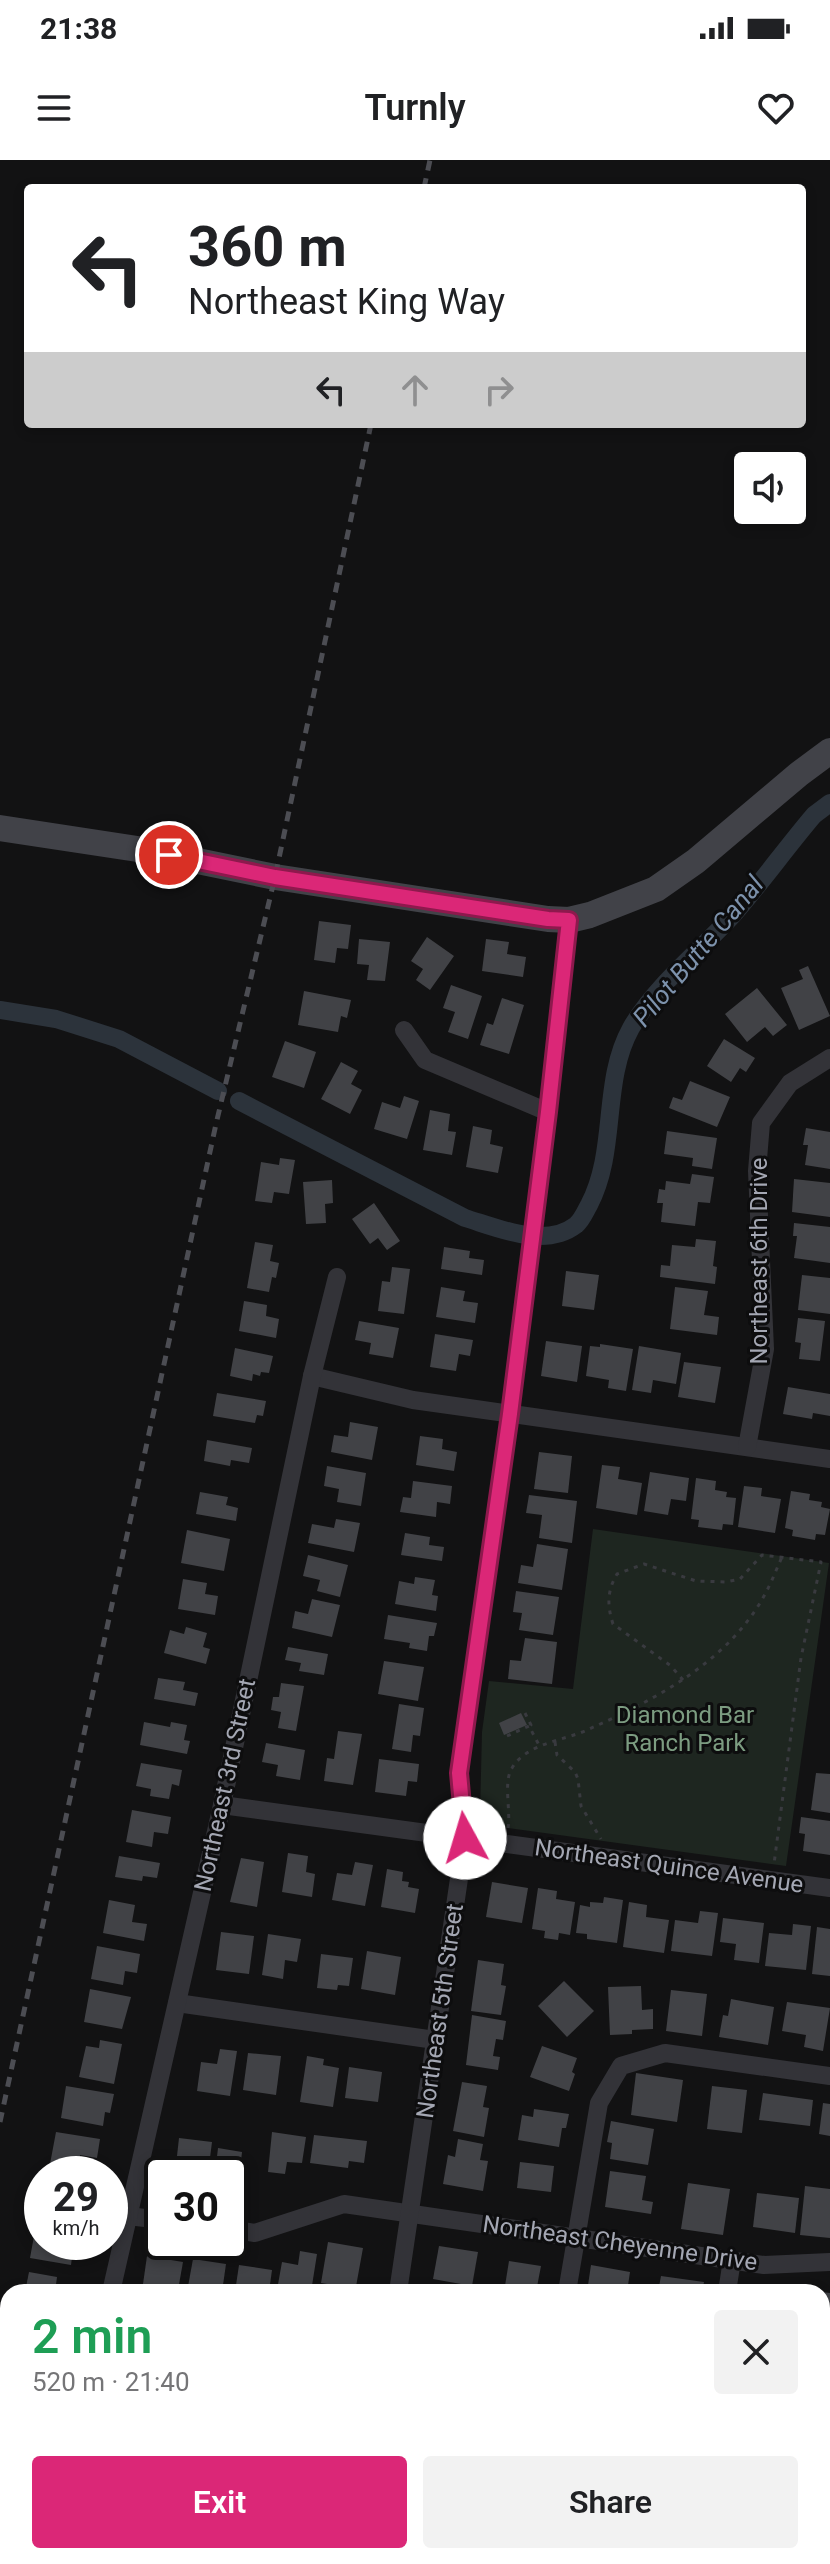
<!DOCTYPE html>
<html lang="en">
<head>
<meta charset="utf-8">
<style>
	:root { --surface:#fff; --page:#f2f2f2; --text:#202124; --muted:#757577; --accent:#db2777 }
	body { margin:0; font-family:Roboto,sans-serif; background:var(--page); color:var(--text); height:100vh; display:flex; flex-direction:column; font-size:30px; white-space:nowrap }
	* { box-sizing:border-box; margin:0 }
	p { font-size:26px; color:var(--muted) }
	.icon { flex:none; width:44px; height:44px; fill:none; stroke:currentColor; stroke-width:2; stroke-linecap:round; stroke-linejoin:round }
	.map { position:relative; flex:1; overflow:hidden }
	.drawer { position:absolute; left:0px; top:2124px; width:830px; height:280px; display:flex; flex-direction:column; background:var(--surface); border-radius:24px 24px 0 0; box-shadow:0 4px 12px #0003 }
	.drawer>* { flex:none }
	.hud { position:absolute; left:24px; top:24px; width:782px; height:244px; border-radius:8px; box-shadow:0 4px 12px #0003; background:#fff; color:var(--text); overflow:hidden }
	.buttons { position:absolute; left:734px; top:292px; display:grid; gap:16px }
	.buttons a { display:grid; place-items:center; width:72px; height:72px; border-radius:8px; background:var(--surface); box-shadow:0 4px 12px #0003; font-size:40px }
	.speed { position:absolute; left:24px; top:1996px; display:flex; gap:16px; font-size:40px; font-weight:700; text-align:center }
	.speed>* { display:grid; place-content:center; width:104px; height:104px; border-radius:50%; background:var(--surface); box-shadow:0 4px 12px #0003; line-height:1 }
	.speed small { font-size:20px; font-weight:400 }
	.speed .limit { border:4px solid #111; border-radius:12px; background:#fff; color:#111 }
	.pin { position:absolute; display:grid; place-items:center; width:68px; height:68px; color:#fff; margin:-34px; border:4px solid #fff; border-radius:50%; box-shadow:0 2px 8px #0007 }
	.me { position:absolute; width:88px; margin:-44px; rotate:354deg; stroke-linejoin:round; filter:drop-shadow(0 0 6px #0008) }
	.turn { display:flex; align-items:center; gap:28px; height:168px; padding:0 32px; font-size:36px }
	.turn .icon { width:104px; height:104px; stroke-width:2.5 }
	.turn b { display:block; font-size:56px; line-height:68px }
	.lanes { display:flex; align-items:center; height:76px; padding:0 32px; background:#0003; justify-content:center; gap:40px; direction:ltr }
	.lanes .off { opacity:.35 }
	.round { display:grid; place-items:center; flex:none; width:84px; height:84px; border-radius:8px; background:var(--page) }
	.summary { display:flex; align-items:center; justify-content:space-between; height:136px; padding:0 32px }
	h1 { font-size:48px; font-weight:600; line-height:60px; color:#1e9e55 }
	.primary-button { display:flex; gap:16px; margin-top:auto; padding:16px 32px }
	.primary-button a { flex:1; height:92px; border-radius:8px; background:var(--accent); color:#fff; font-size:32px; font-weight:600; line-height:92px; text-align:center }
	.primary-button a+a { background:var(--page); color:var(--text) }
	.status { display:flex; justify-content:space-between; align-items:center; height:56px; padding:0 40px; background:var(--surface); direction:ltr }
	.status svg { height:22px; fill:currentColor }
	header { display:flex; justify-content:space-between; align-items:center; height:104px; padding:0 32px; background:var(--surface); font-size:36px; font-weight:600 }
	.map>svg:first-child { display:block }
	.green { fill:#1e2620 }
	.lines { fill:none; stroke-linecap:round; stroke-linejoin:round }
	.canal { stroke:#2c333b; stroke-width:18 }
	.building { fill:#414246 }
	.path { stroke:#393a3f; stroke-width:3; stroke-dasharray:4 6; stroke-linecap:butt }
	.street { stroke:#333338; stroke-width:18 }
	.secondary { stroke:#414248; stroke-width:26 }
	.rail { stroke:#4c4d53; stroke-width:5; stroke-dasharray:10 8; stroke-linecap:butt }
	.route-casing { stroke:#8e194d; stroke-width:20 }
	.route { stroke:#db2777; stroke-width:14 }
	.labels { text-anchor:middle; stroke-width:6; stroke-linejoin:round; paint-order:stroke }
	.street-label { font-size:24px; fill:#a4a7b3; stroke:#0d0d0e }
	.park-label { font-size:24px; fill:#7c9c81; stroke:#0d0d0e }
	.water-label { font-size:26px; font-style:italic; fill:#7d92ac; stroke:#0d0d0e }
</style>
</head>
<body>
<div class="status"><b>21:38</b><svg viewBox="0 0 49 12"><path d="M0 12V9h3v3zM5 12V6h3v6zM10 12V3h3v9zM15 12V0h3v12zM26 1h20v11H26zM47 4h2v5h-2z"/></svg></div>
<header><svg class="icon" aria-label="menu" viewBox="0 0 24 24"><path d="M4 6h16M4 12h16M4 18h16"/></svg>Turnly<svg class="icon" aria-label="heart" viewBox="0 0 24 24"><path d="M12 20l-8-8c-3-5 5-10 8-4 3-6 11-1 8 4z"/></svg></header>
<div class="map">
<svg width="830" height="2404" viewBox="0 0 830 2404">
	<rect width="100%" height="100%" fill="#121213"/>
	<polygon class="green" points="593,1369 829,1403 786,1706 493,1666 485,1663 480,1654 482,1572 489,1521 573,1529"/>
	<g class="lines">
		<g class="canal">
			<polyline points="0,850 56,859 119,879 218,931"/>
			<path d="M239 941 465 1058C498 1068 545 1089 576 1065 582 1060 585 1052 589 1045 618 990 601 922 631 868 655 826 701 790 733 755 761 723 786 688 814 655L830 643"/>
		</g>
	</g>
	<g class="building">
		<polygon points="319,761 351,765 348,789 337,788 335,803 314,800"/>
		<polygon points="427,777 454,796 430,830 416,820 423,809 411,801"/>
		<polygon points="359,779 390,782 385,821 367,820 369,805 357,804"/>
		<polygon points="486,779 509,782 507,794 526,797 523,817 482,811"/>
		<polygon points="808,806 830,856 799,870 781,828 803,819 799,810"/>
		<polygon points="451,825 482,836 468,879 448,872 455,852 443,848"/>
		<polygon points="757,828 787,865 773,876 765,867 747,882 725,854"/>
		<polygon points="304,831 351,840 347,858 341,856 338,872 298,865"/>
		<polygon points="502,838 524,845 509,894 480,885 487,863 493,865"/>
		<polygon points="724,879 755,898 746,912 740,908 731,922 707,906"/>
		<polygon points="285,881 316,892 304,928 272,917"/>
		<polygon points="341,902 358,911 351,924 362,930 350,954 321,939"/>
		<polygon points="690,921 730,937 717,967 669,948 673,937 682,940"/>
		<polygon points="404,936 419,941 407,979 374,969 382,942 400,948"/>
		<polygon points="430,950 450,954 448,971 456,972 452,995 423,990"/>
		<polygon points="473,966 492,970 490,984 503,987 498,1013 466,1007"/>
		<polygon points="806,968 830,972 830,1009 805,1005 808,985 803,985"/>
		<polygon points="667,971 717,978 712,1009 692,1006 693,998 664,994"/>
		<polygon points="280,998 295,1000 289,1034 274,1032 272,1043 255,1041 261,1002 279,1005"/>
		<polygon points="692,1014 714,1017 710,1043 698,1042 695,1066 661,1062 663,1043 657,1043 659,1029 665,1030 666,1021 690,1024"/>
		<polygon points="794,1019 830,1023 830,1057 792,1052"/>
		<polygon points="332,1020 333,1043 325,1044 326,1063 306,1064 303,1022"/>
		<polygon points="374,1043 400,1081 387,1090 378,1078 370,1084 352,1059"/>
		<polygon points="794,1063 830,1067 830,1103 794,1098 797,1076 793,1076"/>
		<polygon points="696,1079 716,1081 713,1106 717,1107 715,1124 660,1117 661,1105 670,1106 672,1085 695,1087"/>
		<polygon points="255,1082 273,1085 270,1101 279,1103 276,1118 272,1117 269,1132 247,1128"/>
		<polygon points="444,1087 470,1091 469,1098 484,1100 482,1115 441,1109"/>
		<polygon points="392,1107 410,1109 404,1154 378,1151 382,1121 390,1122"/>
		<polygon points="566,1111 599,1115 594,1150 562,1146"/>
		<polygon points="802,1115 830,1118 830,1154 798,1150"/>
		<polygon points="441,1127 465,1131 463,1141 478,1143 475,1163 436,1157"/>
		<polygon points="675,1127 708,1131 704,1155 719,1157 717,1175 670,1169"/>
		<polygon points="244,1141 267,1145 266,1156 279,1159 276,1178 239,1171"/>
		<polygon points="798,1158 825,1161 820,1201 799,1199 801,1183 795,1182"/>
		<polygon points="359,1161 399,1168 393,1198 369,1194 371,1183 355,1180"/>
		<polygon points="435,1174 473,1180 470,1196 459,1194 456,1211 430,1207"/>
		<polygon points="546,1181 582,1186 577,1222 541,1216"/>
		<polygon points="600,1184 633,1189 626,1231 608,1228 609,1220 586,1216 590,1186 600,1187"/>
		<polygon points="639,1186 681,1193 676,1224 653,1220 651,1233 632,1230"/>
		<polygon points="235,1188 273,1196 269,1213 261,1212 260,1216 253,1214 252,1221 230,1216"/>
		<polygon points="684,1202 721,1207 715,1243 678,1237"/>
		<polygon points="788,1227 830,1234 830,1256 813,1253 812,1259 783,1254"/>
		<polygon points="217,1233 266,1241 263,1256 257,1255 255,1263 213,1256"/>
		<polygon points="350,1262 378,1267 372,1300 331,1292 334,1275 348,1277"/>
		<polygon points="420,1276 443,1279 442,1289 457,1292 454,1311 416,1305"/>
		<polygon points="207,1280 252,1288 249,1303 231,1300 230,1306 204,1301"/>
		<polygon points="539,1292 572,1296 568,1333 534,1329"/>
		<polygon points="602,1305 620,1307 618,1319 642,1323 637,1355 596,1348"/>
		<polygon points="327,1306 366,1313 361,1346 337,1342 339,1329 324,1326"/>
		<polygon points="650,1312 689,1318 686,1341 671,1339 668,1355 644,1351"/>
		<polygon points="696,1318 716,1321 715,1330 727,1332 726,1337 736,1338 733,1365 723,1364 722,1370 698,1367 699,1360 691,1359"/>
		<polygon points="413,1321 452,1326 450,1344 437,1342 436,1357 400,1352 403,1337 411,1338"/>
		<polygon points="744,1326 762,1328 761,1336 781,1339 775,1373 738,1367"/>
		<polygon points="791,1331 810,1334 809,1340 822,1342 821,1347 830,1349 825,1375 816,1374 815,1380 792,1376 793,1370 785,1368"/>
		<polygon points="200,1332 228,1337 226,1345 238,1348 236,1361 196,1354"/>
		<polygon points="529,1335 577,1341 572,1383 539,1378 542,1355 526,1353"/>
		<polygon points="336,1359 360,1363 354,1392 308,1383 312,1364 334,1368"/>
		<polygon points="187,1370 230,1379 224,1411 181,1403"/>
		<polygon points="405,1373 430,1377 429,1385 444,1387 442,1401 401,1395"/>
		<polygon points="537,1384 568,1389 562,1430 518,1423 521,1405 533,1407"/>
		<polygon points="308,1395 348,1405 340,1437 317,1431 320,1420 303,1416"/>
		<polygon points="415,1417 435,1420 432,1435 438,1436 436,1451 395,1444 399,1421 414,1424"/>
		<polygon points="183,1419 207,1423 205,1434 218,1436 215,1455 178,1449"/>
		<polygon points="516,1431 559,1437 553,1475 519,1470 522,1453 513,1452"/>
		<polygon points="312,1439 340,1445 332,1477 292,1468 295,1451 308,1454"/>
		<polygon points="388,1455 437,1463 434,1476 429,1476 427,1491 409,1488 410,1483 384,1479"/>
		<polygon points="186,1467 207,1473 203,1487 210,1489 206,1504 164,1493 170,1470 184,1474"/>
		<polygon points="525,1478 557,1482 552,1524 508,1519 510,1500 521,1501"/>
		<polygon points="288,1487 328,1494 324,1515 299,1511 301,1503 285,1500"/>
		<polygon points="384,1501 424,1507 418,1541 378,1534"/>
		<polygon points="158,1518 185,1522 183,1530 198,1533 195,1546 154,1539"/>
		<polygon points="281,1523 304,1526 296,1571 278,1568 281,1552 271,1550 273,1537 279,1537"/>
		<polygon points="399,1544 424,1548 420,1576 413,1575 411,1592 392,1589"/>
		<polygon points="521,1553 527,1565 504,1575 499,1563"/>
		<polygon points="144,1562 170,1567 171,1562 187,1565 184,1580 190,1581 187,1594 140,1585"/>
		<polygon points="338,1571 362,1574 353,1625 324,1621 327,1598 334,1599"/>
		<polygon points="266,1583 305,1590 300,1620 276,1616 278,1605 262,1602"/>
		<polygon points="379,1599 419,1604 417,1622 408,1621 406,1636 375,1632"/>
		<polygon points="141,1603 182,1610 179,1626 172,1624 169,1639 150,1636 151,1629 136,1626"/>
		<polygon points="816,1613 830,1614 830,1653 811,1650"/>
		<polygon points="132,1650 171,1657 168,1674 154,1672 152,1687 126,1682"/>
		<polygon points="801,1657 830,1661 830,1695 803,1691 805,1674 799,1673"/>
		<polygon points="288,1693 308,1696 306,1712 315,1714 312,1737 282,1732"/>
		<polygon points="119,1696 160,1703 157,1718 143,1716 142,1721 115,1717"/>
		<polygon points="241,1698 264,1702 257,1747 230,1742"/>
		<polygon points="355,1702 373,1705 365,1746 332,1740 337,1713 352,1715"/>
		<polygon points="387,1709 403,1712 402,1721 409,1722 408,1727 419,1729 415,1753 381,1747"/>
		<polygon points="492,1722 528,1728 522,1763 486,1757"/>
		<polygon points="538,1728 557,1731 556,1739 575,1742 570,1775 559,1773 558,1780 544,1778 545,1771 532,1769"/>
		<polygon points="604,1737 623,1740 617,1783 587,1779 587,1774 576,1773 580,1745 590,1747 590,1742 603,1743"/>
		<polygon points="109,1740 135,1745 132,1762 147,1764 144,1781 103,1773"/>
		<polygon points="629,1742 647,1745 646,1757 669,1760 664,1793 623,1787"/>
		<polygon points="700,1751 718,1753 712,1796 671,1791 675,1760 698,1763"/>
		<polygon points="723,1758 764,1763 759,1803 734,1800 736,1784 720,1782"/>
		<polygon points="793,1764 811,1766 806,1810 765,1806 769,1773 792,1775"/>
		<polygon points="817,1767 830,1769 830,1816 812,1814"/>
		<polygon points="221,1772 254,1776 249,1814 216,1810"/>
		<polygon points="268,1774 301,1779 297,1802 285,1800 283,1819 262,1815"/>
		<polygon points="97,1786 140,1794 137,1813 125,1811 123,1825 91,1819"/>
		<polygon points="367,1791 401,1797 395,1835 361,1829"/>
		<polygon points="321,1794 353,1798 349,1826 338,1825 337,1830 317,1828"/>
		<polygon points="478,1800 504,1804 501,1825 506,1826 501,1855 471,1851"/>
		<polygon points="564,1821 594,1851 567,1877 538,1846"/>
		<polygon points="641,1826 642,1850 653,1849 653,1869 632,1870 632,1874 610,1875 608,1827"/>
		<polygon points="90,1829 131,1837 122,1869 84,1862"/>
		<polygon points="671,1830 707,1834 702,1876 666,1871"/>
		<polygon points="731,1839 774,1847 768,1885 719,1877 723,1855 728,1856"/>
		<polygon points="787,1842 830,1848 823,1891 804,1887 806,1875 782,1871"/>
		<polygon points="472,1855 506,1861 503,1880 496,1879 493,1896 500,1897 498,1910 466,1905"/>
		<polygon points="100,1880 122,1884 114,1924 79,1917 86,1886 99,1888"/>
		<polygon points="542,1886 577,1898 572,1912 575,1914 569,1931 530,1917"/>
		<polygon points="220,1889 237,1891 230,1936 197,1931 201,1902 217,1904"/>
		<polygon points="248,1893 281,1896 276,1935 243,1930"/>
		<polygon points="307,1896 324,1899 323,1905 339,1908 333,1947 300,1942"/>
		<polygon points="349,1907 382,1912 378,1942 345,1938"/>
		<polygon points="636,1913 683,1920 677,1962 631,1955"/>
		<polygon points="462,1922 487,1926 483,1947 489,1948 484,1977 453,1971"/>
		<polygon points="66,1926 114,1934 110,1953 105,1952 103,1966 61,1958"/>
		<polygon points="712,1926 747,1930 742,1973 707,1969"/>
		<polygon points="763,1933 813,1940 810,1966 759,1960"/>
		<polygon points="823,1943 830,1944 830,1976 819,1974"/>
		<polygon points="534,1949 569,1954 566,1968 562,1968 559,1987 518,1980 522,1955 533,1957"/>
		<polygon points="611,1961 654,1969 648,2005 610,1999 612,1983 607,1982"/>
		<polygon points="56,1972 100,1979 97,1998 80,1995 78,2009 50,2004"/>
		<polygon points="272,1972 306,1977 302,2003 287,2002 285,2014 268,2012"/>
		<polygon points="314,1975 367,1981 364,2003 349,2001 348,2008 310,2003"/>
		<polygon points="179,1978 212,1982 208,2014 175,2014"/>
		<polygon points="458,1979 483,1984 480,2000 488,2001 483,2031 443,2024 448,1995 455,1997"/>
		<polygon points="218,1988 242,1992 238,2028 230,2027 230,2014 215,2014"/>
		<polygon points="520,2002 554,2006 551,2032 517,2028"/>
		<polygon points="610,2011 646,2016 642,2040 653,2042 651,2054 605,2047"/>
		<polygon points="688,2023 730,2029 723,2075 681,2069"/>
		<polygon points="805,2026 830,2029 830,2078 800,2075"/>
		<polygon points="757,2033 799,2038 795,2073 753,2067"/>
		<polygon points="36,2065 42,2066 42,2082 74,2082 71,2105 30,2098"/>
		<polygon points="328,2082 363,2088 355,2132 344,2132 345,2127 321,2123"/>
		<polygon points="439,2086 478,2092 472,2126 433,2119"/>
		<polygon points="300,2091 317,2094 311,2132 277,2130 282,2102 298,2105"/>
		<polygon points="147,2096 183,2102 178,2130 143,2124"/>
		<polygon points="193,2099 226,2104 222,2132 187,2132"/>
		<polygon points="509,2101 541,2106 536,2132 504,2132"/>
		<polygon points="239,2105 272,2110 269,2132 235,2132"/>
		<polygon points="591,2105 630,2112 627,2132 587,2132"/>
		<polygon points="29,2112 57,2117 55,2132 25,2132"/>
		<polygon points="661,2116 704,2122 702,2132 658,2132"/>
		<polygon points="822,2132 830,2133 830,2177 822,2176"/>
		<polygon points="822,2192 830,2194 830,2226 822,2225"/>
		<polygon points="822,2245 830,2246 828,2289 822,2289"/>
		<polygon points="0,2249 8,2252 8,2286 0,2284"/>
		<polygon points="0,2294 8,2296 8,2335 0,2333"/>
		<polygon points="822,2306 829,2306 826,2332 822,2331"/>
		<polygon points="0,2345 8,2346 8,2388 0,2386"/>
		<polygon points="830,2388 830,2404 819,2404"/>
		<polygon points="0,2391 8,2393 8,2404 0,2404"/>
		<polygon points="81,2396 121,2402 121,2404 79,2404"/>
		<polygon points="488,2396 538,2396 533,2404 483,2404"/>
		<polygon points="619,2396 660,2396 659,2404 618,2404"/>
		<polygon points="712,2399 730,2400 729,2404 711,2404"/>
	</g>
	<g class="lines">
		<g class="path">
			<path d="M683 1520 671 1506 613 1464C607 1445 607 1431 617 1414L644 1404 696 1421 726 1422 740 1419 762 1395 821 1402 801 1498 774 1704"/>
			<polyline points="525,1553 531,1565 529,1566"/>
			<polyline points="507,1576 529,1566 540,1587"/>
			<polyline points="555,1582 557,1595 575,1612 578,1619 581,1646 601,1679"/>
			<path d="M508 1668C511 1650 503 1622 512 1608 527 1583 563 1581 587 1570 654 1540 727 1503 764 1436 771 1424 776 1410 782 1397"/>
		</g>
		<g class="street">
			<polyline points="404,870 425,900 548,952"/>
			<polyline points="312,1216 413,1240 830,1299"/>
			<polyline points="747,1287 765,1189 757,1011 761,963 790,923 830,898"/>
			<polyline points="222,1645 830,1728"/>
			<polyline points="177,1843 435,1880"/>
			<polyline points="128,2056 162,2060"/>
			<polyline points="230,2069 255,2073 344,2044 764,2105 830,2102"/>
			<polyline points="111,2132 222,1645 312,1216 337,1117"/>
			<polyline points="398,2132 465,1678 459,1613 510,1254 548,952 569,760"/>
			<polyline points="567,2132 599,1943 621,1906 665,1893 830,1916"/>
			<polyline points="727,2132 732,2100"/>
			<polyline points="50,2404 51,2396"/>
			<polyline points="357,2404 359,2396"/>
			<polyline points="688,2404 689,2396"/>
		</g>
		<polyline class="secondary" points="0,668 144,690 275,717 548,759 569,760 590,755 656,729 696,701 799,614 830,591"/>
		<g class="rail">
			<polyline points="424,28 430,0"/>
			<polyline points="0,1962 216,964 275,717 371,264"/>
		</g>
	</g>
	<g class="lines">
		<defs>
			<polyline id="route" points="169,695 275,717 548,759 569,760 548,952 510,1254 459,1613 465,1678"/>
		</defs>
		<use href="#route" class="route-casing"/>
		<use href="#route" class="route"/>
	</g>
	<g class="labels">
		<g class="street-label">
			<text transform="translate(759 1101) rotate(-90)" y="8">Northeast 6th Drive</text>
			<text transform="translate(225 1625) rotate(-78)" y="8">Northeast 3rd Street</text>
			<text transform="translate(669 1706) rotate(8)" y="8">Northeast Quince Avenue</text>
			<text transform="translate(440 1851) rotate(-82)" y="8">Northeast 5th Street</text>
			<text transform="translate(620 2083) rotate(8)" y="8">Northeast Cheyenne Drive</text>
		</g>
		<g class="park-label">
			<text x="685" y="1563">Diamond Bar<tspan x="685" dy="28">Ranch Park</tspan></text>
		</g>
		<g class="water-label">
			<text transform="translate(698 791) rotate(-50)" y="9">Pilot Butte Canal</text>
		</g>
	</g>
</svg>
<div class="buttons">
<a><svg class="icon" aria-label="sound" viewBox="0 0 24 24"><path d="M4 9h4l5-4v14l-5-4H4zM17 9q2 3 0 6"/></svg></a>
</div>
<div class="speed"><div>29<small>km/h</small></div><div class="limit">30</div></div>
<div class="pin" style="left:169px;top:695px;background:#d93025"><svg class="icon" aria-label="arrive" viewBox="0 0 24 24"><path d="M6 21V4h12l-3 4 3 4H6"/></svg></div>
<svg class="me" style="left:465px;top:1678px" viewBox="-20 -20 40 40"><circle r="19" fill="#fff"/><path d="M0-13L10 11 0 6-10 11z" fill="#db2777"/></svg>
<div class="hud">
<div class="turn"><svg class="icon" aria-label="left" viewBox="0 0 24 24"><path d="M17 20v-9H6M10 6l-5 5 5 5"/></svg><div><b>360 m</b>Northeast King Way</div></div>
<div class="lanes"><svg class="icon" aria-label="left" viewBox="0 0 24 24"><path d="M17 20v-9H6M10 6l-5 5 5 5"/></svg><svg class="icon off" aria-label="ahead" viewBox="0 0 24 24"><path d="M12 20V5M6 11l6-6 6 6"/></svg><svg class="icon off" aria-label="right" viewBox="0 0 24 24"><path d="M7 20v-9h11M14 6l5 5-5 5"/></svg></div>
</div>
<section class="drawer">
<div class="summary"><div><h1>2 min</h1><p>520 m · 21:40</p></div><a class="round"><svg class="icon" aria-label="close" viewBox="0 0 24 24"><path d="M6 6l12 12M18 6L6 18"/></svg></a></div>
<div class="primary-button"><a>Exit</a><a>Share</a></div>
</section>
</div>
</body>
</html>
